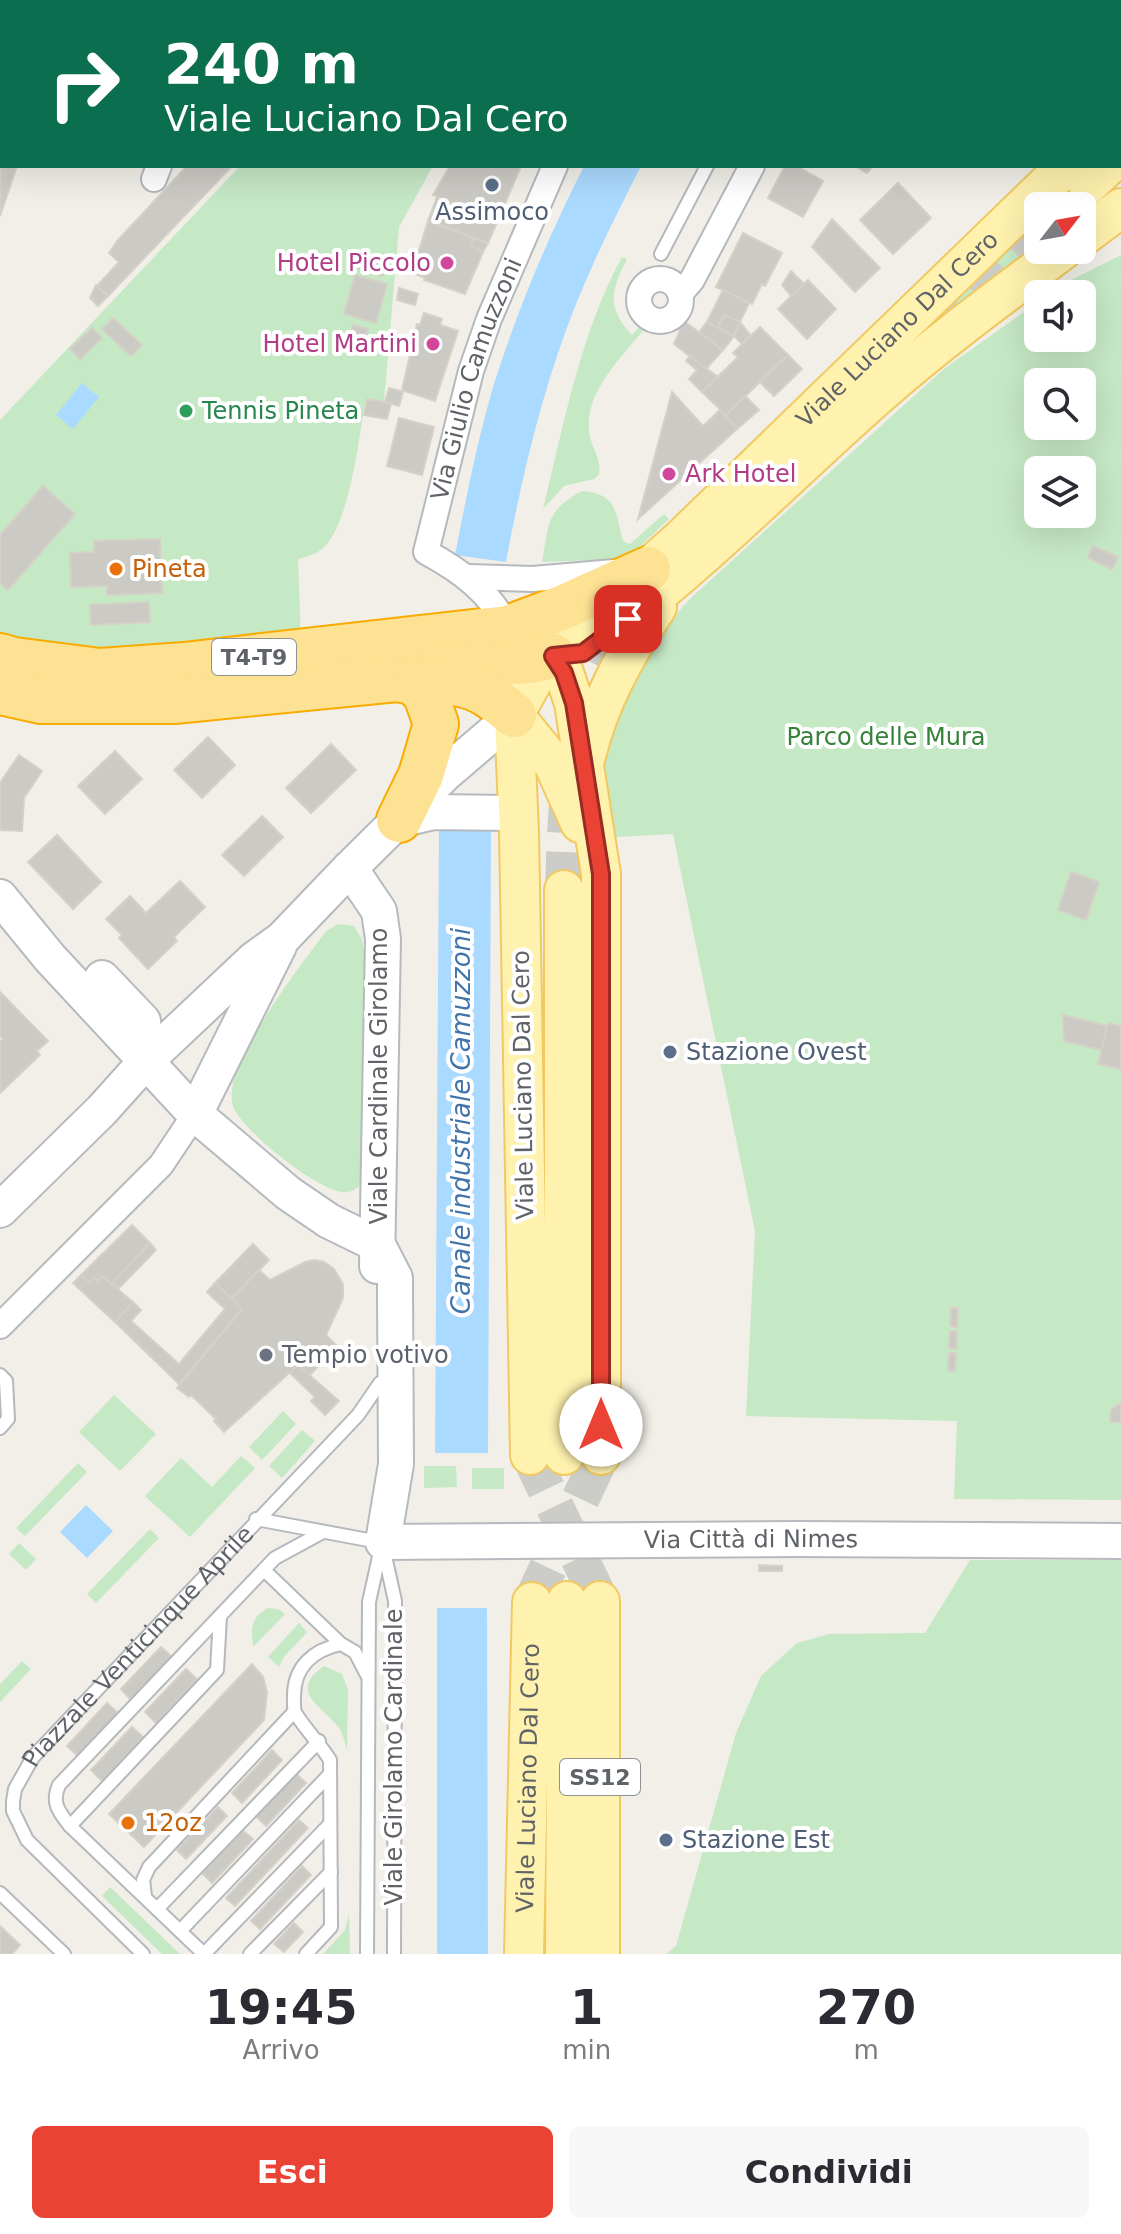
<!DOCTYPE html>
<html lang="it">
<head>
<meta charset="utf-8">
<style>
	:root { --surface:#fff; --page:#f7f7f7; --text:#2b2b33; --muted:#7c7c81; --accent:#ea4335 }
	body { margin:0; font-family:"DejaVu Sans",sans-serif; background:var(--page); color:var(--text); height:100vh; display:flex; flex-direction:column; font-size:30px; white-space:nowrap }
	* { box-sizing:border-box; margin:0 }
	p { font-size:26px; color:var(--muted) }
	.icon { flex:none; width:44px; height:44px; fill:none; stroke:currentColor; stroke-width:2; stroke-linecap:round; stroke-linejoin:round }
	.map { position:relative; height:1954px; overflow:hidden }
	.details { display:flex; flex-direction:column; background:var(--surface); flex:1 }
	.details>* { flex:none }
	.top-card { position:absolute; left:0px; top:0px; width:1122px; height:168px; box-shadow:0 8px 32px #0002; background:#0b6e4f; color:#fff; overflow:hidden }
	.needle { width:52px; rotate:59deg }
	.fabs { position:absolute; left:1024px; top:192px; display:grid; gap:16px }
	.fabs a { display:grid; place-items:center; width:72px; height:72px; border-radius:12px; background:var(--surface); box-shadow:0 8px 32px #0002; font-size:40px }
	.pin { position:absolute; display:grid; place-items:center; width:68px; height:68px; color:#fff; margin:-34px; border-radius:16px; box-shadow:0 4px 12px #0006 }
	.me { position:absolute; width:88px; margin:-44px; rotate:0deg; stroke-linejoin:round; filter:drop-shadow(0 0 6px #0008) }
	.turn { display:flex; align-items:center; gap:28px; height:168px; padding:0 32px; font-size:36px }
	.turn .icon { width:104px; height:104px; stroke-width:2.5 }
	.turn b { display:block; font-size:56px; line-height:68px }
	.eta { display:flex; justify-content:space-evenly; align-items:center; height:136px; text-align:center }
	.eta b { font-size:48px; font-weight:700; line-height:56px }
	.primary-button { display:flex; gap:16px; margin-top:auto; padding:16px 32px }
	.primary-button a { flex:1; height:92px; border-radius:12px; background:var(--accent); color:#fff; font-size:32px; font-weight:700; line-height:92px; text-align:center }
	.primary-button a+a { background:var(--page); color:var(--text) }
	.map>svg:first-child { display:block }
	.green { fill:#c5e8c5; fill-rule:evenodd }
	.water { fill:#aadaff }
	.building { fill:#cccac5; stroke:#d6d1c6; stroke-width:2 }
	.lines { fill:none; stroke-linecap:round; stroke-linejoin:round }
	.primary-tunnel { stroke:#ccccc8; stroke-width:38; stroke-dasharray:38 19; stroke-linecap:butt }
	.lane-casing { stroke:#b5b8bc; stroke-width:16 }
	.street-casing { stroke:#b5b8bc; stroke-width:28 }
	.secondary-casing { stroke:#b6babf; stroke-width:38 }
	.primary-casing { stroke:#f2c960; stroke-width:42 }
	.highway-casing { stroke:#f9ab00; stroke-width:48 }
	.lane { stroke:#fff; stroke-width:12 }
	.street { stroke:#fff; stroke-width:24 }
	.secondary { stroke:#fff; stroke-width:34 }
	.primary { stroke:#fff2af; stroke-width:38 }
	.highway { stroke:#fde293; stroke-width:44 }
	.route-casing { stroke:#982c22; stroke-width:20 }
	.route { stroke:#ea4335; stroke-width:14 }
	.service-dot { fill:#5c6f8a; stroke:#fff; stroke-width:3 }
	.hotel-dot { fill:#d1479c; stroke:#fff; stroke-width:3 }
	.leisure-dot { fill:#2e9e5b; stroke:#fff; stroke-width:3 }
	.food-dot { fill:#e8710a; stroke:#fff; stroke-width:3 }
	.worship-dot { fill:#6b7280; stroke:#fff; stroke-width:3 }
	.labels { text-anchor:middle; stroke-width:8; stroke-linejoin:round; paint-order:stroke }
	.shield { fill:#fff; stroke:#8f9295; stroke-width:2 }
	.shield-label { font-size:22px; font-weight:bold; fill:#5f6368 }
	.service-label { font-size:24px; fill:#4e5e75; stroke:#fff; text-anchor:start }
	.hotel-label { font-size:24px; fill:#b23c85; stroke:#fff; text-anchor:end }
	.street-label { font-size:24px; fill:#5f6368; stroke:#fff }
	.leisure-label { font-size:24px; fill:#27864d; stroke:#fff; text-anchor:start }
	.food-label { font-size:24px; fill:#c56008; stroke:#fff; text-anchor:start }
	.park-label { font-size:24px; fill:#348238; stroke:#fff }
	.worship-label { font-size:24px; fill:#5b616d; stroke:#fff; text-anchor:start }
	.water-label { font-size:26px; font-style:italic; fill:#4174aa; stroke:#fff }
</style>
</head>
<body>
<div class="map">
<svg width="1121" height="1954" viewBox="0 0 1121 1954">
	<rect width="100%" height="100%" fill="#f1efe8"/>
	<g class="green">
		<polygon points="396,0 520,0 523,2 394,2"/>
		<path d="M240 166H433L399 227 384 401 366 398C359 436 350 525 322 549 316 554 306 557 298 559L301 641 169 656 0 646V420Z"/>
		<polygon points="1076,175 1108,212 1082,229 1082,206 1044,206"/>
		<polygon points="1038,212 1038,250 775,472"/>
		<path d="M1121 255V1500L954 1499 957 1421 746 1416 755 1231 673 834 616 837C612 815 604 791 603 769 602 707 652 639 693 596L944 369 1038 302V338H1082V294H1050L1071 280ZM1038 382H1082V426H1038ZM1038 470H1082V514H1038Z"/>
		<path d="M622 257 627 259C611 291 606 307 632 335L642 324 646 327C623 356 585 390 589 431 590 446 602 458 599 474L594 479 564 486 543 509C564 424 580 334 622 257Z"/>
		<path d="M582 491C618 494 615 512 623 541L630 544 664 514 669 519 627 559 542 562C549 525 545 511 582 491Z"/>
		<path d="M338 924 354 926 362 939 365 956 366 1178C360 1185 357 1191 347 1192 324 1197 240 1129 233 1106 231 1101 232 1087 233 1082 235 1074 240 1066 243 1059 264 1012 296 972 326 931Z"/>
		<polygon points="114,1395 156,1434 120,1471 79,1432"/>
		<polygon points="283,1411 296,1424 262,1460 249,1447"/>
		<polygon points="302,1430 315,1441 282,1478 269,1466"/>
		<polygon points="241,1456 255,1468 190,1537 145,1496 181,1458 212,1487"/>
		<polygon points="78,1463 87,1472 25,1536 16,1528"/>
		<polygon points="424,1466 456,1466 457,1487 424,1488"/>
		<rect x="472" y="1468" width="32" height="21"/>
		<polygon points="150,1529 159,1538 96,1603 87,1594"/>
		<polygon points="19,1543 36,1559 26,1570 9,1554"/>
		<polygon points="970,1560 1121,1560 1121,1954 666,1954 676,1946 736,1733 761,1676 797,1643 829,1634 925,1633"/>
		<path d="M268 1608 278 1609 285 1614 253 1647C251 1628 250 1618 268 1608Z"/>
		<polygon points="299,1623 307,1632 284,1657 279,1667 268,1657"/>
		<polygon points="22,1661 31,1669 0,1702 0,1684"/>
		<path d="M324 1666 342 1674 348 1690 347 1750C345 1744 344 1737 341 1731 327 1708 285 1693 324 1666Z"/>
		<polygon points="110,1887 180,1954 162,1954 102,1896"/>
		<polygon points="349,1914 350,1954 323,1954 345,1930"/>
	</g>
	<g class="water">
		<path d="M584 166H641C618 211 595 257 576 304 543 387 522 475 506 562L455 555C466 498 477 442 493 387 517 311 548 237 584 166Z"/>
		<polygon points="82,383 99,397 73,429 56,415"/>
		<polygon points="439,830 491,831 488,1453 435,1453"/>
		<polygon points="86,1505 113,1531 87,1558 60,1532"/>
		<polygon points="437,1608 487,1608 488,1954 437,1954"/>
	</g>
	<g class="building">
		<polygon points="9,0 75,0 8,2"/>
		<polygon points="274,0 335,0 273,2"/>
		<polygon points="2,59 2,166 17,166 0,216"/>
		<polygon points="187,166 232,166 108,296 97,286 119,262 109,253 117,241"/>
		<polygon points="450,166 521,166 498,220 433,195"/>
		<polygon points="785,166 796,166 823,181 803,217 768,198"/>
		<polygon points="855,166 873,166 867,173"/>
		<polygon points="898,183 931,218 893,254 860,220"/>
		<polygon points="437,197 498,220 488,243 428,221"/>
		<polygon points="832,219 880,268 855,292 812,247"/>
		<polygon points="428,221 474,238 471,246 483,252 465,294 424,280 425,278 412,273"/>
		<polygon points="743,233 782,253 765,286 762,284 752,304 716,287"/>
		<polygon points="474,238 488,243 483,252 471,246"/>
		<polygon points="367,254 387,260 382,276 360,270 357,264 358,258"/>
		<polygon points="791,271 804,284 791,296 782,285"/>
		<polygon points="355,275 387,284 376,323 344,314"/>
		<polygon points="808,280 836,309 807,339 778,309"/>
		<polygon points="96,285 108,296 98,306 90,298"/>
		<polygon points="399,288 418,294 415,305 397,300"/>
		<polygon points="723,290 749,303 740,322 724,315 717,328 707,322"/>
		<polygon points="424,313 442,319 440,325 458,331 435,401 402,390 417,324 420,325"/>
		<polygon points="724,315 740,322 734,336 717,328"/>
		<polygon points="113,318 142,345 131,356 102,329"/>
		<polygon points="684,321 723,350 706,369 674,344"/>
		<polygon points="707,322 734,336 723,350 699,332"/>
		<polygon points="740,322 751,336 742,344 734,336"/>
		<polygon points="353,325 368,329 366,338 351,334"/>
		<polygon points="760,327 788,355 726,415 702,392 738,357 733,353"/>
		<polygon points="92,328 102,338 80,359 70,349"/>
		<polygon points="788,355 802,369 774,396 760,382"/>
		<polygon points="690,356 718,377 702,392 689,379 697,370 686,361"/>
		<polygon points="389,388 403,392 399,406 385,402"/>
		<polygon points="672,392 703,426 720,410 737,429 638,519"/>
		<polygon points="745,396 759,410 737,429 726,415"/>
		<polygon points="367,399 391,403 387,419 364,415"/>
		<polygon points="399,418 434,427 422,475 387,466"/>
		<polygon points="43,486 75,514 8,590 0,583 0,535"/>
		<polygon points="160,539 162,593 107,595 107,586 71,587 70,553 94,552 94,541"/>
		<polygon points="1093,546 1118,557 1112,569 1088,558"/>
		<polygon points="149,602 150,622 91,625 90,605"/>
		<polygon points="208,737 235,765 202,798 174,770"/>
		<polygon points="331,744 356,770 311,813 286,788"/>
		<polygon points="115,751 142,779 105,814 78,786"/>
		<polygon points="19,755 42,771 24,798 22,831 0,830 0,783"/>
		<polygon points="262,816 283,837 244,876 222,855"/>
		<polygon points="57,835 101,882 73,909 28,862"/>
		<polygon points="1071,872 1099,882 1086,920 1058,910"/>
		<polygon points="180,881 205,907 174,937 177,941 148,969 119,938 122,935 106,919 130,896 146,913"/>
		<polygon points="0,992 48,1041 37,1051 40,1055 0,1093 0,1042 3,1039 0,1036"/>
		<polygon points="1063,1015 1107,1026 1102,1050 1064,1041"/>
		<polygon points="1108,1023 1121,1026 1121,1069 1098,1064"/>
		<polygon points="132,1225 150,1243 110,1285 102,1276 97,1281 94,1278 90,1283 81,1275"/>
		<polygon points="150,1243 156,1250 118,1289 112,1283"/>
		<polygon points="253,1244 269,1260 231,1299 215,1283"/>
		<polygon points="314,1260 324,1262 334,1269 343,1284 343,1298 326,1335 337,1346 309,1376 298,1365 224,1432 214,1421 216,1419 191,1395 189,1397 177,1388 242,1309 231,1299 259,1270 270,1280 305,1262"/>
		<polygon points="81,1275 90,1283 94,1278 97,1281 102,1276 133,1302 115,1322 73,1283"/>
		<polygon points="215,1283 242,1309 179,1384 115,1322 133,1302 141,1310 131,1321 179,1364 225,1309 207,1292"/>
		<polygon points="951,1308 958,1308 957,1327 950,1326"/>
		<polygon points="950,1331 957,1331 956,1349 949,1348"/>
		<polygon points="949,1353 956,1353 955,1371 948,1371"/>
		<polygon points="298,1365 339,1401 325,1415 311,1401 315,1397 290,1373"/>
		<polygon points="1117,1405 1121,1405 1121,1422 1110,1422 1111,1410"/>
		<polygon points="759,1565 782,1566 782,1571 759,1571"/>
		<polygon points="161,1647 172,1657 131,1700 121,1689"/>
		<polygon points="252,1664 263,1677 267,1692 264,1720 144,1847 109,1814"/>
		<polygon points="186,1669 197,1679 156,1723 145,1712"/>
		<polygon points="107,1703 118,1713 78,1756 67,1746"/>
		<polygon points="132,1727 143,1737 102,1781 91,1770"/>
		<polygon points="272,1750 282,1760 242,1803 232,1793"/>
		<polygon points="296,1774 306,1783 266,1826 256,1816"/>
		<polygon points="218,1807 227,1816 186,1859 177,1850"/>
		<polygon points="299,1820 308,1828 235,1906 226,1898"/>
		<polygon points="242,1830 253,1839 212,1883 202,1873"/>
		<polygon points="302,1866 311,1875 260,1929 251,1921"/>
		<polygon points="294,1923 303,1932 284,1952 274,1944"/>
		<polygon points="0,1926 20,1945 12,1954 0,1954"/>
	</g>
	<g class="lines">
		<g class="primary-tunnel">
			<polyline points="1066,206 1088,185"/>
			<polyline points="932,331 1038,232"/>
			<path d="M564 890C567 788 570 683 642 604"/>
			<polyline points="530,1455 600,1601"/>
			<polyline points="532,1602 601,1455"/>
		</g>
		<defs>
			<g id="lane">
				<polyline points="108,0 114,2"/>
				<polyline points="792,2 793,0"/>
				<polyline points="661,254 707,166"/>
				<polyline points="0,1375 6,1381 8,1419 0,1428"/>
				<polyline points="256,1519 379,1542"/>
				<polyline points="383,1547 395,1601 394,1954"/>
				<polyline points="264,1570 341,1644"/>
				<polyline points="70,1826 217,1670 220,1616"/>
				<polyline points="0,1893 64,1954"/>
				<polyline points="145,1896 143,1880 149,1867 294,1712"/>
				<polyline points="157,1909 319,1741"/>
				<polyline points="180,1931 330,1774"/>
				<path id="s1" d="M143 1954 27 1840 13 1811V1801L15 1789 33 1757 358 1415 380 1383"/>
				<path d="M204 1954 70 1826C59 1812 51 1803 59 1785L275 1558 323 1532"/>
				<polyline points="204,1954 330,1824"/>
				<polyline points="250,1954 331,1872"/>
				<path d="M306 1954 331 1927 330 1760C320 1744 306 1730 296 1714 293 1709 294 1702 294 1696 294 1667 313 1650 341 1644L355 1652 367 1675"/>
				<polyline points="367,1954 369,1602 382,1543"/>
			</g>
			<g id="street">
				<polyline points="223,2 224,0"/>
				<polyline points="642,2 643,0"/>
				<polyline points="837,2 838,0"/>
				<polyline points="154,179 159,166"/>
				<circle cx="660" cy="300" r="21"/>
				<polyline points="680,294 692,280 752,166"/>
				<polyline points="468,577 533,579 614,572"/>
				<path id="s2" d="M508 628C490 592 461 571 426 552L471 371 489 319 555 166"/>
				<polyline points="0,1326 161,1165 195,1114"/>
			</g>
			<g id="secondary">
				<polyline points="1107,0 1107,2"/>
				<polyline points="399,820 434,812 518,813"/>
				<polyline points="350,868 379,911 383,939 377,1266"/>
				<polyline points="0,897 50,958 195,1114 288,1193 329,1221 378,1245 395,1278 395,1293 396,1464 383,1542"/>
				<polyline points="102,978 143,1021 146,1061"/>
				<polyline points="195,1114 279,946"/>
				<polyline points="0,1210 102,1110 146,1061 253,960 282,939 350,868 446,773 514,715"/>
				<path id="s3" d="M383 1542 797 1539 1121 1541"/>
			</g>
			<g id="primary">
				<polyline points="1120,117 1121,116"/>
				<polyline points="1088,185 1108,166"/>
				<polyline points="1082,237 1121,208"/>
				<path d="M618 626C710 555 790 473 877 396 936 344 1000 297 1063 250"/>
				<polyline points="553,656 564,673 574,703 601,874 601,1455"/>
				<polyline points="514,715 553,763 580,823"/>
				<path d="M586 756C599 701 626 654 657 607"/>
				<polyline points="564,890 564,1455"/>
				<path id="s4" d="M530 1455 519 832 514 715 536 675 581 628 680 540 1066 166"/>
				<polyline points="600,1601 600,1954"/>
				<path id="s5" d="M524 1954 532 1602"/>
				<polyline points="565,1954 567,1601"/>
			</g>
			<g id="highway">
				<polyline points="0,656 14,660 100,671 184,665 508,628 564,607 648,569"/>
				<path d="M433 669C473 658 513 668 553 656"/>
				<path d="M0 692 41 701H174L397 679C421 685 438 680 460 684 482 688 497 701 514 715"/>
				<polyline points="399,820 421,775 436,724 426,695 416,684"/>
			</g>
		</defs>
		<use href="#lane" class="lane-casing"/>
		<use href="#street" class="street-casing"/>
		<use href="#secondary" class="secondary-casing"/>
		<use href="#primary" class="primary-casing"/>
		<use href="#highway" class="highway-casing"/>
		<use href="#lane" class="lane"/>
		<use href="#street" class="street"/>
		<use href="#secondary" class="secondary"/>
		<use href="#primary" class="primary"/>
		<use href="#highway" class="highway"/>
	</g>
	<g class="lines">
		<defs>
			<polyline id="route" points="601,1425 601,874 574,703 564,673 553,656 583,653 628,619"/>
		</defs>
		<use href="#route" class="route-casing"/>
		<use href="#route" class="route"/>
	</g>
	<g class="service-dot">
		<circle cx="492" cy="185" r="8"/>
		<circle cx="670" cy="1052" r="8"/>
		<circle cx="666" cy="1840" r="8"/>
	</g>
	<g class="hotel-dot">
		<circle cx="447" cy="263" r="8"/>
		<circle cx="433" cy="344" r="8"/>
		<circle cx="669" cy="474" r="8"/>
	</g>
	<circle class="leisure-dot" cx="186" cy="411" r="8"/>
	<g class="food-dot">
		<circle cx="116" cy="569" r="8"/>
		<circle cx="128" cy="1823" r="8"/>
	</g>
	<circle class="worship-dot" cx="266" cy="1355" r="8"/>
	<g class="labels">
		<g class="shield">
			<rect x="212" y="639" width="84" height="36" rx="6"/>
			<rect x="560" y="1759" width="80" height="36" rx="6"/>
		</g>
		<g class="shield-label">
			<text x="254" y="665">T4-T9</text>
			<text x="600" y="1785">SS12</text>
		</g>
		<g class="service-label">
			<text x="492" y="220" text-anchor="middle">Assimoco</text>
			<text x="686" y="1060">Stazione Ovest</text>
			<text x="682" y="1848">Stazione Est</text>
		</g>
		<g class="hotel-label">
			<text x="431" y="271">Hotel Piccolo</text>
			<text x="417" y="352">Hotel Martini</text>
			<text x="685" y="482" text-anchor="start">Ark Hotel</text>
		</g>
		<g class="street-label">
			<text dy="8" stroke="none"><textPath href="#s4" startOffset="1286">Viale Luciano Dal Cero</textPath></text>
			<text dy="8" stroke="none"><textPath href="#s2" startOffset="294">Via Giulio Camuzzoni</textPath></text>
			<text transform="translate(379 1076) rotate(-90)" y="8">Viale Cardinale Girolamo</text>
			<text transform="translate(523 1085) rotate(-91)" y="8">Viale Luciano Dal Cero</text>
			<text dy="8" stroke="none"><textPath href="#s3" startOffset="368">Via Città di Nimes</textPath></text>
			<text dy="8" stroke="none"><textPath href="#s1" startOffset="406">Piazzale Venticinque Aprile</textPath></text>
			<text transform="translate(394 1757) rotate(-90)" y="8">Viale Girolamo Cardinale</text>
			<text dy="8" stroke="none"><textPath href="#s5" startOffset="176">Viale Luciano Dal Cero</textPath></text>
		</g>
		<g class="leisure-label">
			<text x="202" y="419">Tennis Pineta</text>
		</g>
		<g class="food-label">
			<text x="132" y="577">Pineta</text>
			<text x="144" y="1831">12oz</text>
		</g>
		<g class="park-label">
			<text x="886" y="745">Parco delle Mura</text>
		</g>
		<g class="worship-label">
			<text x="282" y="1363">Tempio votivo</text>
		</g>
		<g class="water-label">
			<text transform="translate(461 1121) rotate(-90)" y="9">Canale industriale Camuzzoni</text>
		</g>
	</g>
</svg>
<div class="fabs">
<a><svg class="needle" viewBox="-14 -14 28 28"><path d="M0-13l5 13h-10z" fill="#e53935"/><path d="M0 13l5-13h-10z" fill="#7c7c81"/></svg></a>
<a><svg class="icon" aria-label="sound" viewBox="0 0 24 24"><path d="M4 9h4l5-4v14l-5-4H4zM17 9q2 3 0 6"/></svg></a>
<a><svg class="icon" aria-label="search" viewBox="0 0 24 24"><circle cx="10" cy="10" r="6"/><path d="M15 15l6 6"/></svg></a>
<a><svg class="icon" aria-label="layers" viewBox="0 0 24 24"><path d="M12 4l9 5-9 5-9-5zM3 14l9 5 9-5"/></svg></a>
</div>
<div class="pin" style="left:628px;top:619px;background:#d93025"><svg class="icon" aria-label="arrive" viewBox="0 0 24 24"><path d="M6 21V4h12l-3 4 3 4H6"/></svg></div>
<svg class="me" style="left:601px;top:1425px" viewBox="-20 -20 40 40"><circle r="19" fill="#fff"/><path d="M0-13L10 11 0 6-10 11z" fill="#ea4335"/></svg>
<div class="top-card">
<div class="turn"><svg class="icon" aria-label="right" viewBox="0 0 24 24"><path d="M7 20v-9h11M14 6l5 5-5 5"/></svg><div><b>240 m</b>Viale Luciano Dal Cero</div></div>
</div>
</div>
<section class="details">
<div class="eta">
<div><b>19:45</b><p>Arrivo</p></div>
<div><b>1</b><p>min</p></div>
<div><b>270</b><p>m</p></div>
</div>
<div class="primary-button"><a>Esci</a><a>Condividi</a></div>
</section>
</body>
</html>
